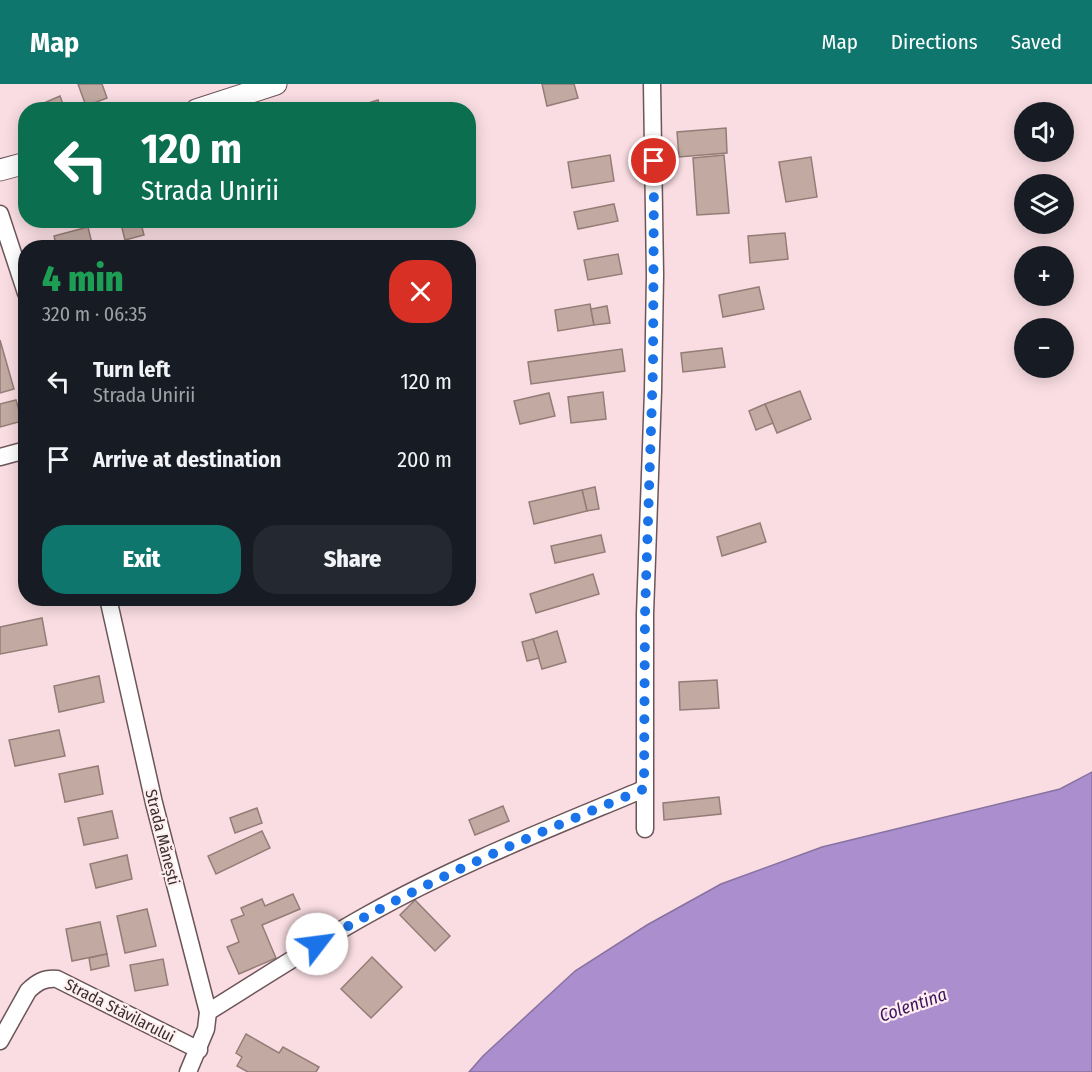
<!DOCTYPE html>
<html lang="en">
<head>
<meta charset="utf-8">
<style>
	:root { --surface:#171b24; --page:#242831; --text:#f1f3f6; --muted:#9ea1a6; --accent:#0f766e }
	body { margin:0; font-family:"Fira Sans Condensed",sans-serif; background:var(--page); color:var(--text); height:100vh; display:flex; flex-direction:column; font-size:22px; white-space:nowrap }
	* { box-sizing:border-box; margin:0 }
	p { font-size:20px; color:var(--muted) }
	.icon { flex:none; width:33px; height:33px; fill:none; stroke:currentColor; stroke-width:2; stroke-linecap:round; stroke-linejoin:round }
	.map { position:relative; flex:1; overflow:hidden }
	.drawer { position:absolute; left:18px; top:156px; width:458px; height:366px; display:flex; flex-direction:column; background:var(--surface); border-radius:24px; box-shadow:0 3px 15px #0003 }
	.drawer>* { flex:none }
	.guide { position:absolute; left:18px; top:18px; width:458px; height:126px; border-radius:24px; box-shadow:0 3px 15px #0003; background:#0b6e4f; color:#fff; overflow:hidden }
	.buttons { position:absolute; left:1014px; top:18px; display:grid; gap:12px }
	.buttons a { display:grid; place-items:center; width:60px; height:60px; border-radius:50%; background:var(--surface); box-shadow:0 3px 15px #0003; font-size:30px }
	.pin { position:absolute; display:grid; place-items:center; width:51px; height:51px; color:#fff; margin:-26px; border:3px solid #fff; border-radius:50%; box-shadow:0 2px 6px #0007 }
	.me { position:absolute; width:66px; margin:-33px; rotate:60deg; stroke-linejoin:round; filter:drop-shadow(0 0 4px #0008) }
	.turn { display:flex; align-items:center; gap:21px; height:126px; padding:0 24px; font-size:27px }
	.turn .icon { width:78px; height:78px; stroke-width:2.5 }
	.turn b { display:block; font-size:42px; line-height:51px }
	.round { display:grid; place-items:center; flex:none; width:63px; height:63px; border-radius:24px; background:var(--page) }
	.summary { display:flex; align-items:center; justify-content:space-between; height:102px; padding:0 24px }
	h1 { font-size:36px; font-weight:800; line-height:45px; color:#1e9e55 }
	.button { display:flex; gap:12px; margin-top:auto; padding:12px 24px }
	.button a { flex:1; height:69px; border-radius:24px; background:var(--accent); color:#fff; font-size:24px; font-weight:800; line-height:69px; text-align:center }
	.button a+a { background:var(--page); color:var(--text) }
	ul { padding:0; list-style:none }
	li { display:flex; align-items:center; gap:18px; height:78px; padding:0 24px }
	li div { flex:1 }
	li b { display:block; font-size:22px }
	li em { font-style:normal }
	header { display:flex; align-items:center; gap:36px; box-sizing:border-box; height:84px; padding:0 30px; background:var(--accent); color:#fff }
	header strong { font-size:28px }
	nav { display:flex; gap:33px; margin-inline-start:auto; font-size:21px }
	.map>svg:first-child { display:block }
	.water { fill:#aa8ece; stroke:#88729f; stroke-width:1.5 }
	.building { fill:#c2aaa2; stroke:#947d76; stroke-width:1.5 }
	.lines { fill:none; stroke-linecap:round; stroke-linejoin:round }
	.minor-casing { stroke:#6c5559; stroke-width:19 }
	.tertiary-casing { stroke:#6c5559; stroke-width:23 }
	.minor { stroke:#fff; stroke-width:16 }
	.tertiary { stroke:#fff; stroke-width:21 }
	.route { stroke:#1a73e8; stroke-width:10; stroke-dasharray:0 18 }
	.labels { text-anchor:middle; stroke-width:4.5; stroke-linejoin:round; paint-order:stroke }
	.street-label { font-size:16px; fill:#3a2f31; stroke:#ffeef0 }
	.water-label { font-size:18px; font-style:italic; fill:#3d1460; stroke:#ffeef0 }
</style>
</head>
<body>
<header>
<strong>Map</strong>
<nav><a>Map</a><a>Directions</a><a>Saved</a></nav>
</header>
<div class="map">
<svg width="1092" height="988" viewBox="0 0 1092 988">
	<rect width="100%" height="100%" fill="#f9dde2"/>
	<polygon class="water" points="1092,688 1092,988 469,988 483,972 575,887 647,841 721,800 822,763 1060,705"/>
	<g class="building">
		<polygon points="78,0 102,0 107,14 86,22"/>
		<polygon points="542,0 574,0 578,14 547,22"/>
		<polygon points="60,12 65,26 47,26 44,19"/>
		<polygon points="378,16 381,26 363,26 362,21"/>
		<polygon points="726,44 727,69 679,73 677,48"/>
		<polygon points="610,71 614,97 572,104 568,78"/>
		<polygon points="724,71 729,129 697,131 693,74"/>
		<polygon points="811,73 817,113 786,118 779,78"/>
		<polygon points="614,120 618,137 578,145 574,128"/>
		<polygon points="134,136 140,136 144,151 125,156 121,140"/>
		<polygon points="88,143 93,164 57,164 54,152"/>
		<polygon points="785,149 788,175 750,179 748,152"/>
		<polygon points="618,170 622,190 588,196 584,176"/>
		<polygon points="759,203 764,225 723,233 719,211"/>
		<polygon points="590,220 594,241 558,247 555,226"/>
		<polygon points="607,222 610,239 594,241 591,225"/>
		<polygon points="0,256 14,305 0,309"/>
		<polygon points="722,264 725,283 683,288 681,269"/>
		<polygon points="622,265 625,287 531,300 528,278"/>
		<polygon points="800,307 811,335 777,349 765,320"/>
		<polygon points="603,308 606,335 571,339 568,313"/>
		<polygon points="549,309 555,332 520,340 514,317"/>
		<polygon points="16,316 22,337 0,343 0,320"/>
		<polygon points="765,320 773,339 756,346 749,327"/>
		<polygon points="595,403 599,425 587,427 582,406"/>
		<polygon points="582,406 587,427 534,440 529,418"/>
		<polygon points="760,439 766,458 722,472 717,453"/>
		<polygon points="601,451 605,468 555,479 551,462"/>
		<polygon points="593,490 599,510 536,529 530,510"/>
		<polygon points="42,534 47,561 0,570 0,543"/>
		<polygon points="557,547 566,578 542,585 533,555"/>
		<polygon points="533,555 539,574 527,577 522,558"/>
		<polygon points="99,592 104,618 59,628 54,602"/>
		<polygon points="717,596 719,624 680,626 679,598"/>
		<polygon points="59,646 65,672 15,682 9,656"/>
		<polygon points="98,682 103,710 65,718 59,690"/>
		<polygon points="719,713 721,730 664,736 663,719"/>
		<polygon points="503,722 509,737 475,751 469,736"/>
		<polygon points="257,724 262,739 235,749 230,734"/>
		<polygon points="112,727 118,754 84,761 78,734"/>
		<polygon points="262,747 270,764 216,790 208,772"/>
		<polygon points="127,771 132,795 96,804 90,780"/>
		<polygon points="293,810 300,825 262,841 276,874 239,890 227,863 239,858 231,836 244,831 241,824 262,815 265,822"/>
		<polygon points="415,816 450,852 435,867 400,831"/>
		<polygon points="147,825 156,862 125,869 117,832"/>
		<polygon points="100,838 107,870 72,877 66,845"/>
		<polygon points="107,870 109,882 91,886 89,874"/>
		<polygon points="372,873 402,903 371,934 341,905"/>
		<polygon points="163,875 168,901 135,907 130,881"/>
		<polygon points="246,950 279,969 283,963 319,983 316,988 248,988 237,982 242,973 236,969"/>
	</g>
	<g class="lines">
		<defs>
			<g id="minor">
				<polyline points="0,130 26,209"/>
				<polyline points="0,373 26,366"/>
				<polyline points="108,514 154,719 208,928 206,945 188,988"/>
				<polyline points="645,745 645,530 653,307 655,191 652,0"/>
				<path d="M208 928C261 895 313 861 367 831 456 781 551 744 644 705"/>
				<path d="M0 957 28 907C37 898 44 894 57 895L199 966"/>
			</g>
			<g id="tertiary">
				<polyline points="196,26 276,0"/>
				<polyline points="0,86 26,79"/>
			</g>
		</defs>
		<use href="#minor" class="minor-casing"/>
		<use href="#tertiary" class="tertiary-casing"/>
		<use href="#minor" class="minor"/>
		<use href="#tertiary" class="tertiary"/>
	</g>
	<g class="lines">
		<path class="route" d="M317 860C422 798 533 751 644 705L645 530 653 284 654 77"/>
	</g>
	<g class="labels">
		<g class="street-label">
			<text transform="translate(163 753) rotate(76)" y="6">Strada Mănești</text>
			<text transform="translate(120 926) rotate(27)" y="6">Strada Stăvilarului</text>
		</g>
		<g class="water-label">
			<text transform="translate(913 921) rotate(-19)" y="6">Colentina</text>
		</g>
	</g>
</svg>
<div class="buttons">
<a><svg class="icon" aria-label="sound" viewBox="0 0 24 24"><path d="M4 9h4l5-4v14l-5-4H4zM17 9q2 3 0 6"/></svg></a>
<a><svg class="icon" aria-label="layers" viewBox="0 0 24 24"><path d="M12 4l9 5-9 5-9-5zM3 14l9 5 9-5"/></svg></a>
<a>+</a>
<a>−</a>
</div>
<div class="pin" style="left:654px;top:77px;background:#d93025"><svg class="icon" aria-label="arrive" viewBox="0 0 24 24"><path d="M6 21V4h12l-3 4 3 4H6"/></svg></div>
<svg class="me" style="left:317px;top:860px" viewBox="-20 -20 40 40"><circle r="19" fill="#fff"/><path d="M0-13L10 11 0 6-10 11z" fill="#1a73e8"/></svg>
<div class="guide">
<div class="turn"><svg class="icon" aria-label="left" viewBox="0 0 24 24"><path d="M17 20v-9H6M10 6l-5 5 5 5"/></svg><div><b>120 m</b>Strada Unirii</div></div>
</div>
<section class="drawer">
<div class="summary"><div><h1>4 min</h1><p>320 m · 06:35</p></div><a class="round" style="background:#d93025;color:#fff"><svg class="icon" aria-label="close" viewBox="0 0 24 24"><path d="M6 6l12 12M18 6L6 18"/></svg></a></div>
<ul>
<li><svg class="icon" aria-label="left" viewBox="0 0 24 24"><path d="M17 20v-9H6M10 6l-5 5 5 5"/></svg><div><b>Turn left</b><p>Strada Unirii</p></div><em>120 m</em></li>
<li><svg class="icon" aria-label="arrive" viewBox="0 0 24 24"><path d="M6 21V4h12l-3 4 3 4H6"/></svg><div><b>Arrive at destination</b></div><em>200 m</em></li>
</ul>
<div class="button"><a>Exit</a><a>Share</a></div>
</section>
</div>
</body>
</html>
